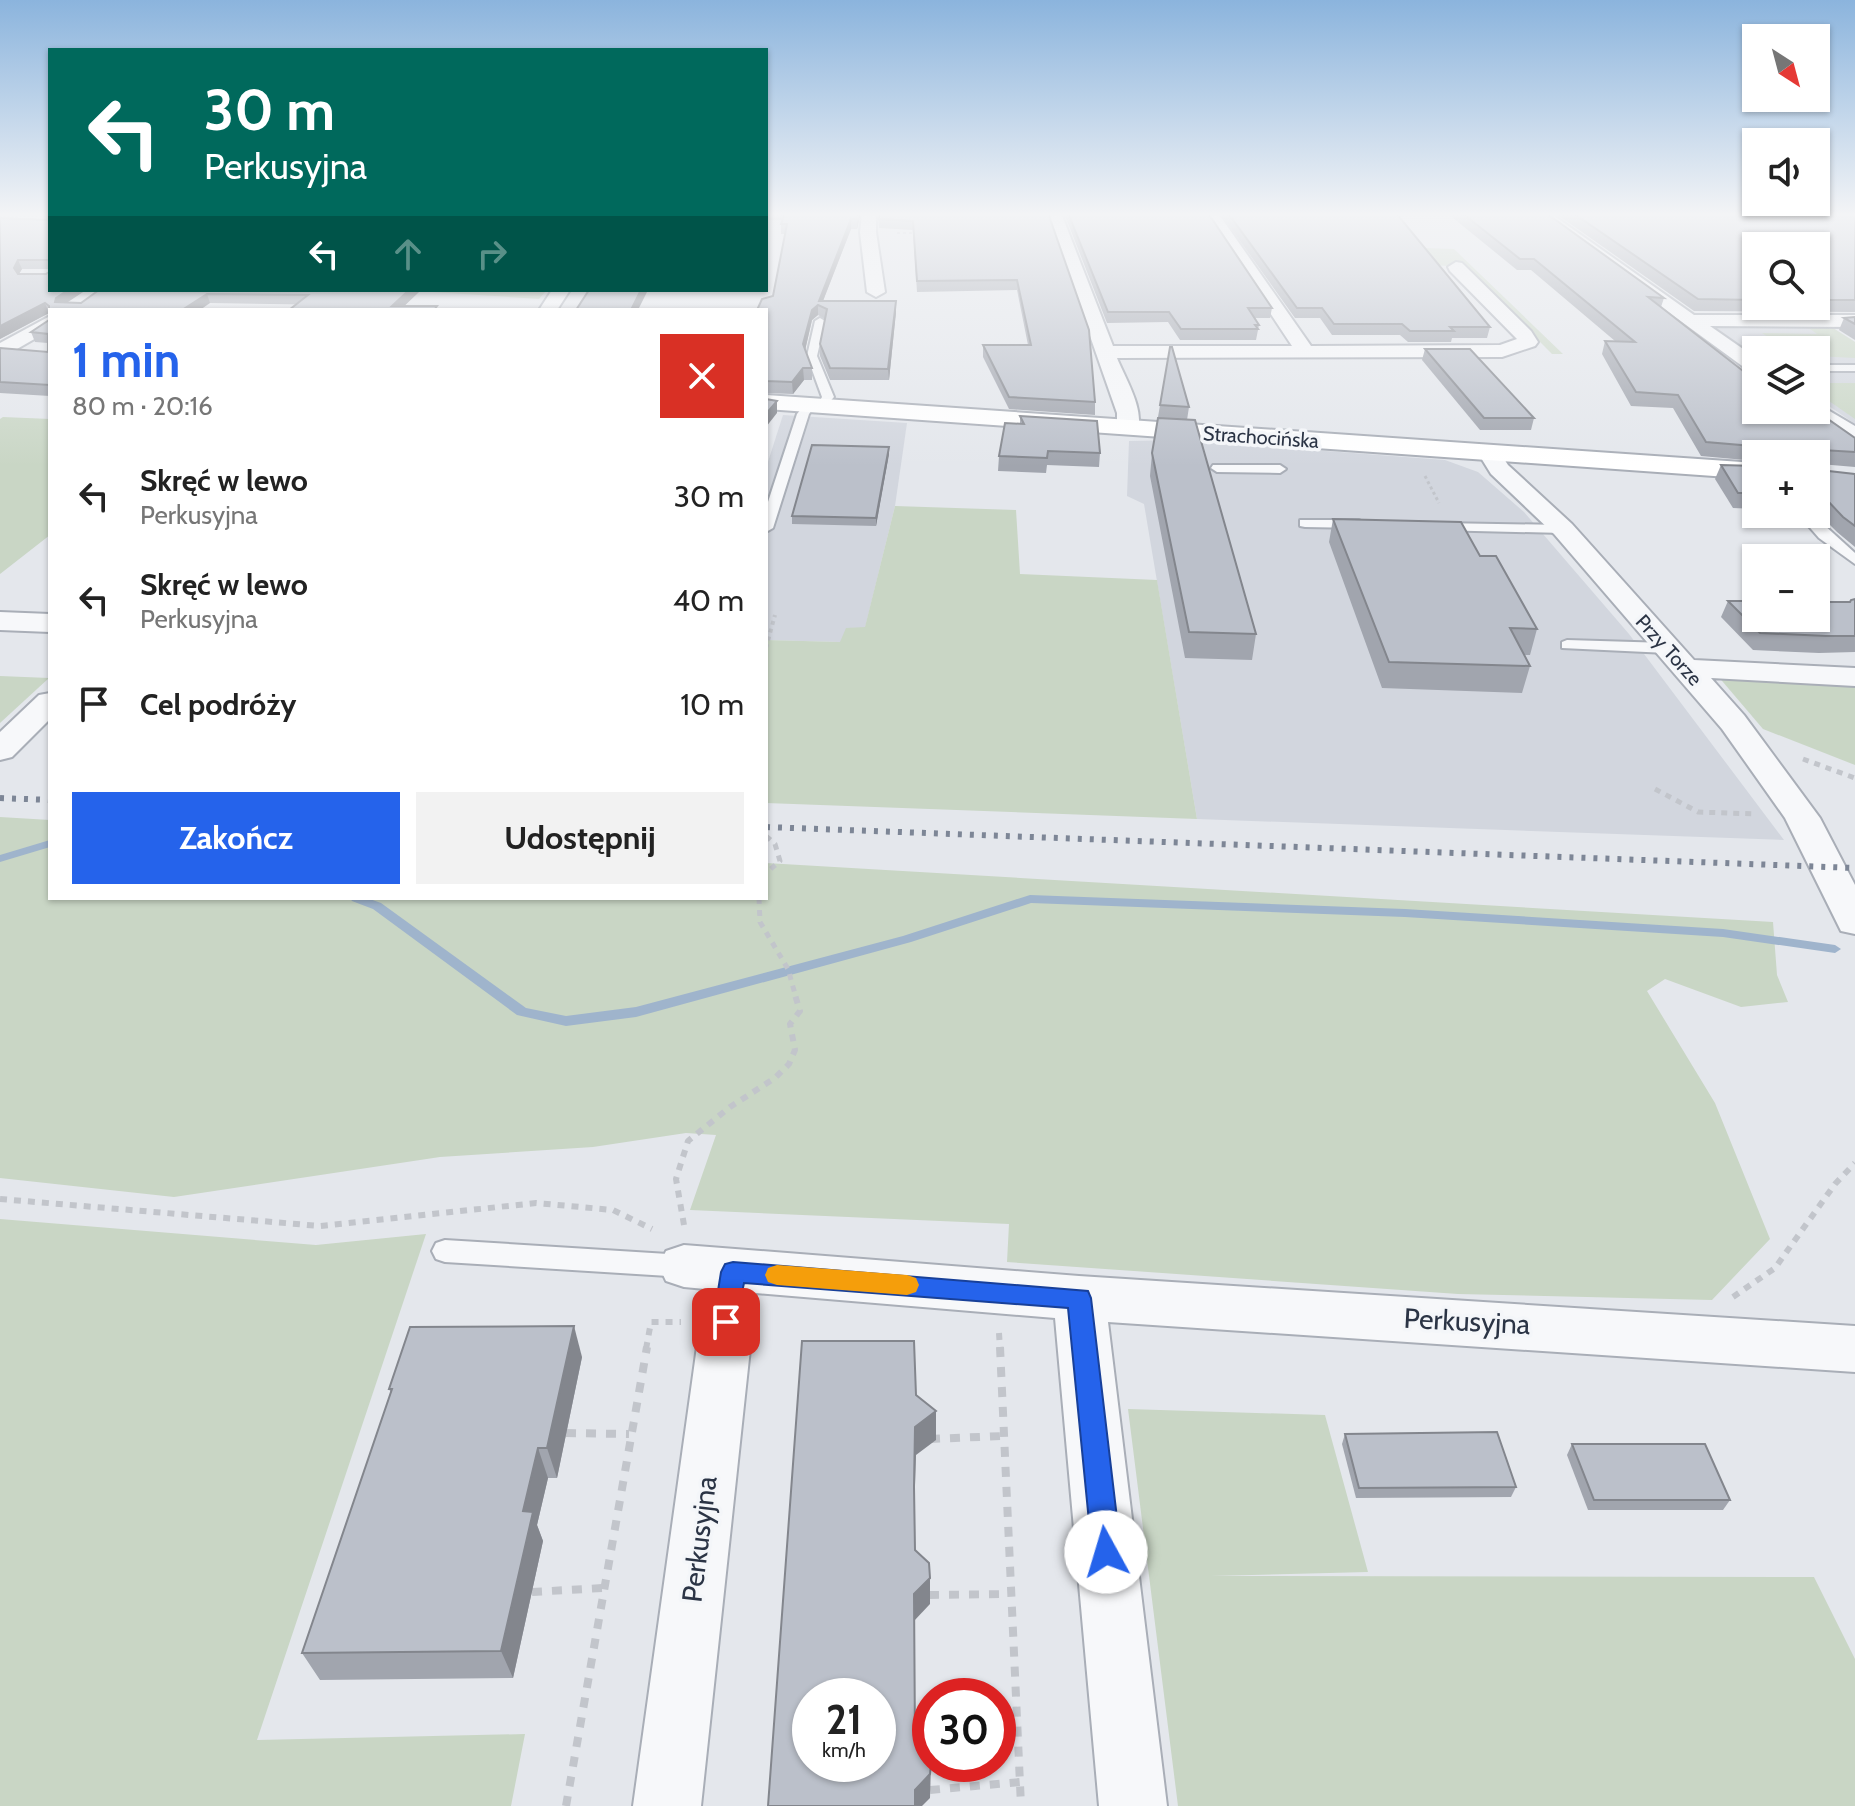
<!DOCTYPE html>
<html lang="pl">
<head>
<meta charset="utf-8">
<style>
	:root { --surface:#fff; --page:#f2f2f2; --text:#222; --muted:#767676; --accent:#2563eb }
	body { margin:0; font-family:Cabin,sans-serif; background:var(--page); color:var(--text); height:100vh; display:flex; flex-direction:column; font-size:30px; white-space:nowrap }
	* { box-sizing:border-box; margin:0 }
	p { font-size:26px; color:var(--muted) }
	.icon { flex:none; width:44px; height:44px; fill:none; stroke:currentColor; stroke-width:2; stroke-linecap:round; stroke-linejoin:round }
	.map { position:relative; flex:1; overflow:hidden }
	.drawer { position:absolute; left:48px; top:308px; width:720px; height:592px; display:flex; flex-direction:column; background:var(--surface); border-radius:0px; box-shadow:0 2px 6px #0004 }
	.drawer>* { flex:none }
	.top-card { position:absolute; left:48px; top:48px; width:720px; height:244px; border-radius:0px; box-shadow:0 2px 6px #0004; background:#00695c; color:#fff; overflow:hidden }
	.needle { width:52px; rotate:144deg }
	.tools { position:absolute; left:1742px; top:24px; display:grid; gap:16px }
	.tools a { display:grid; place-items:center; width:88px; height:88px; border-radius:0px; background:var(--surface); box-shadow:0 2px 6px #0004; font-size:40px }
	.speed { position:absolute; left:792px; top:1678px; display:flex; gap:16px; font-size:40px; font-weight:700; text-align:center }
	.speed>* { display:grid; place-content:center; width:104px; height:104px; border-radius:50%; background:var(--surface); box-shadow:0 2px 6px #0004; line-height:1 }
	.speed small { font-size:20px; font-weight:400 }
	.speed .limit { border:12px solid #d22; background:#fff; color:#111 }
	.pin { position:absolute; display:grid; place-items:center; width:68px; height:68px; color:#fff; margin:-34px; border-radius:16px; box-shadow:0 4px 12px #0006 }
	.me { position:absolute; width:88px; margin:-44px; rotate:354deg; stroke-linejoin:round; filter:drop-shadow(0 0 6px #0008) }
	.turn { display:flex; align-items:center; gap:28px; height:168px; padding:0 24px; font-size:36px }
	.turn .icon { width:104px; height:104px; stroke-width:2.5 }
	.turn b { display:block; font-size:56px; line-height:68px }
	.lanes { display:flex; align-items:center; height:76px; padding:0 24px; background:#0003; justify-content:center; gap:40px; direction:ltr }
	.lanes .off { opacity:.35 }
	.round { display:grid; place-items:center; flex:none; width:84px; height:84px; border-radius:0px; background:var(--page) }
	.head { display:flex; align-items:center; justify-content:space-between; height:136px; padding:0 24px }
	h1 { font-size:48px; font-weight:700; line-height:60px; color:var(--accent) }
	.cta { display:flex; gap:16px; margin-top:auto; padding:16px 24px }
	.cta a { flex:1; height:92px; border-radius:0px; background:var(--accent); color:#fff; font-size:32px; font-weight:700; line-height:92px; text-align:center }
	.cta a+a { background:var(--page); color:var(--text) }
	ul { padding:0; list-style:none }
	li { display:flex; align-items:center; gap:24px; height:104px; padding:0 24px }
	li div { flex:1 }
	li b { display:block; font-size:30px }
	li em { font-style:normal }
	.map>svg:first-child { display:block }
	.built { fill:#d2d6de }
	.green { fill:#c9d6c5 }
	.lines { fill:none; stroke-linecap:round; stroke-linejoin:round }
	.stream { fill:#9fb4cc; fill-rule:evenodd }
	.service-casing { stroke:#a9aeb7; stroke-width:4 }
	.minor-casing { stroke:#a9aeb7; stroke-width:4 }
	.secondary-casing { stroke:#a9aeb7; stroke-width:4 }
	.path-far5 { stroke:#c2c5cb; stroke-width:2; stroke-dasharray:3 3; stroke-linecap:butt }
	.path-far4 { stroke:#c2c5cb; stroke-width:3; stroke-dasharray:3 3; stroke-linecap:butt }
	.path-far3 { stroke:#c2c5cb; stroke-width:4; stroke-dasharray:4 4; stroke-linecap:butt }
	.path-far2 { stroke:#c2c5cb; stroke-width:5; stroke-dasharray:6 6; stroke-linecap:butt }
	.path-far1 { stroke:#c2c5cb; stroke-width:6; stroke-dasharray:7 7; stroke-linecap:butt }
	.path { stroke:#c2c5cb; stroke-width:8; stroke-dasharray:10 10; stroke-linecap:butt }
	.service { fill:#f7f8fa; fill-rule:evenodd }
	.minor { fill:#f7f8fa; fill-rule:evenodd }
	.secondary { fill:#fff; fill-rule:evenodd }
	.rail { stroke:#7d8696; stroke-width:6; stroke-dasharray:4 8; stroke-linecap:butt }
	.wall { fill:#a1a5ae; fill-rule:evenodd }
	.shaded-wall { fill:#83868d }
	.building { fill:#bbc0ca; stroke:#83868d; stroke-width:2; fill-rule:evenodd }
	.route { fill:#2563eb; stroke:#184099; stroke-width:2 }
	.slow { fill:#f59e0b }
	.labels { text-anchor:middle; stroke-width:7; stroke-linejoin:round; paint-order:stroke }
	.far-street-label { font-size:20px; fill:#2b3445; stroke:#f4f6f9 }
	.near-street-label { font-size:28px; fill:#2b3445; stroke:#f4f6f9 }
</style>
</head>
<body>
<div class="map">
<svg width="1855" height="1806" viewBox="0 0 1855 1806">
	<rect width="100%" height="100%" fill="#e4e7ec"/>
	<g class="built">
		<polygon points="1708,323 1825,323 1855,342 1855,424 1816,397 1816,350 1756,350 1756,356"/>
		<polygon points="783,415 907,423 895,506 865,628 841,642 766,640 766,468"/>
		<polygon points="1181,440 1445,460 1478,472 1524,512 1629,634 1784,840 1197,819 1144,504 1127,496 1129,441"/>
	</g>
	<g class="green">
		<polygon points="1307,244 1454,249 1563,354 1552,354 1466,267 1321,259"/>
		<polygon points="435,290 547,290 539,299 432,292"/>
		<polygon points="1802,323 1825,323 1855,342 1855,358 1816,356 1816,350 1788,350 1762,333 1817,334"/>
		<polygon points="1816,383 1855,383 1855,419 1816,392"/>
		<polygon points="3,417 50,419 50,535 0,574 0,419"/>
		<polygon points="895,506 1016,510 1020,574 1157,580 1197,819 766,803 766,640 840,642 846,628 865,627"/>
		<polygon points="1717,675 1855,683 1855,765 1763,729"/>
		<polygon points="0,676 49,678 0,723"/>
		<polygon points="0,817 50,820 50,898 766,898 766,863 1773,922 1777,975 1788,1002 1741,1007 1665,979 1647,991 1715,1103 1770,1239 1712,1300 1458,1294 1007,1262 1009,1224 690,1210 716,1135 686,1133 593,1147 440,1157 174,1197 0,1178"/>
		<polygon points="0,1219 316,1245 426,1234 257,1740 525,1734 511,1806 0,1806"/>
		<polygon points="1128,1409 1325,1415 1368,1572 1211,1576 1814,1577 1855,1659 1855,1806 1178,1806"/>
	</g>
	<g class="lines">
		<g class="stream">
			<polygon points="50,840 50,847 0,862 0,855"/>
			<polygon points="1030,895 1405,909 1723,929 1835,945 1841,949 1835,953 1723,937 1405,917 1031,903 911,942 636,1017 566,1026 517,1015 373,909 352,901 350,898 367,898 381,903 526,1008 566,1016 636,1007 903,936"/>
		</g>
		<defs>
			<g id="service">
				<polygon points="820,318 825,321 817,356 834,397 823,409 817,406 822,397 807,356 815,321"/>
				<rect x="1816" y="365" width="39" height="6"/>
				<polygon points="806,403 816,405 809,414 773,528 766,532 766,508 797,414"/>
				<polygon points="1213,465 1280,465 1286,469 1280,473 1217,472 1211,468"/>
				<polygon points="1798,514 1812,514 1855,553 1855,564 1819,538"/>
				<polygon points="1300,520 1359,520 1366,524 1359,528 1305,527 1300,526"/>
				<polygon points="1439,523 1563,525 1570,529 1563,533 1434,530 1434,524"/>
				<polygon points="1567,640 1667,643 1675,648 1667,653 1562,648 1562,642"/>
				<polygon points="445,1240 684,1255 693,1258 697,1266 693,1274 684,1277 445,1262 436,1259 432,1251 436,1243"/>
			</g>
			<g id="minor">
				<polygon points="862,213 876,213 876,232 885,292 876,297 867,292 860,232"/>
				<path d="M1047 213H1061L1113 346H1292L1204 213H1218L1311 346 1500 345 1517 339 1450 271 1448 267 1456 262 1462 263 1531 331 1538 342 1535 346 1502 357 1117 358C1125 378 1147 413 1136 433H1120L1117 428V413Z"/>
				<polygon points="1533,213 1550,213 1694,315 1855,315 1855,327 1710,326 1756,358 1756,373 1749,371"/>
				<polygon points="552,290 570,290 557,310 539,310"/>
				<polygon points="50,316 50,330 10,353 0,354 0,343"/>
				<polygon points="1816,403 1855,426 1855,443 1847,441 1808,414 1806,410 1816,410"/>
				<polygon points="1489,446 1497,448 1508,465 1572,524 1694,660 1855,668 1855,686 1711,678 1744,715 1820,818 1855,885 1855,934 1841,931 1785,818 1722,729 1554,534 1491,474 1478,453 1481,448"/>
				<polygon points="0,612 50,614 50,632 0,630"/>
				<polygon points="50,693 50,719 12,757 0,760 0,732 39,695"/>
				<polygon points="684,1245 1079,1276 1855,1326 1855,1372 1108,1322 1167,1806 1099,1806 1055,1318 756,1293 701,1806 633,1806 705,1289 684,1287 666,1281 659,1266 666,1251"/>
			</g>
			<polygon id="secondary" points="766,395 1756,463 1756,479 766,409"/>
		</defs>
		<use href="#service" class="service-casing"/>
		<use href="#minor" class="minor-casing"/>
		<use href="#secondary" class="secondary-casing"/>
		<polyline class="path-far5" points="897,233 919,233"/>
		<polyline class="path-far4" points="1425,476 1439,503"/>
		<polyline class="path-far3" points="766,648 775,615"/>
		<g class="path-far2">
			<polyline points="1803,759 1855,778"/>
			<polyline points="1655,789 1698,812 1757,814"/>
			<polyline points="766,836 775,844 780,861 766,873"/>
			<polyline points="759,898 760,922 788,969 795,994"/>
		</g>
		<g class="path-far1">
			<polyline points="0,1199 320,1226 536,1203 613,1210 652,1229"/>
			<polyline points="684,1225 676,1179 688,1141 730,1107 775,1078 789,1064 795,1050 790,1024 800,1011 794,992"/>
			<polyline points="1733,1297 1775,1268 1835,1184 1855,1163"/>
			<polyline points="999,1333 1000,1349"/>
			<polyline points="646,1349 651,1322 681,1322"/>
		</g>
		<g class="path">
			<polyline points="1000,1347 1021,1806"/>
			<polyline points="566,1433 629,1434"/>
			<polyline points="930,1439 1003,1436"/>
			<polyline points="532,1592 603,1588"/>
			<polyline points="929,1595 1009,1594"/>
			<polyline points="930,1790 1020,1782"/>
			<polyline points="566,1806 647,1347"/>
		</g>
		<use href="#service" class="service"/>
		<use href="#minor" class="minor"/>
		<use href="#secondary" class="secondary"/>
		<g class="rail">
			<polyline points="0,798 50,800"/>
			<polyline points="766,827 1855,868"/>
		</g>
	</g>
	<g class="wall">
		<path d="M6 213H50L86 290 67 302 81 303 99 290H421L404 306 210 303 50 310V396L0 393V348L48 352V343L35 342 31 332 49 320V313L0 339V218L47 220 50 217V214ZM22 269H49V272L46 274H19Z"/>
		<polygon points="766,213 861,213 857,229 851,229 823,301 896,312 889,380 830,380 820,356 820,344 825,319 818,315 812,320 805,350 812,368 812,380 804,380 793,394 766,393 766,310 773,296 785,234 781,234 781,224 782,220 766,220"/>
		<polygon points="878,213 1048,213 1095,402 1095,415 1009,409 983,357 983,345 1028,345 1017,290 917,292 913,230 879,228"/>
		<polygon points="1064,213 1208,213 1272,308 1270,318 1255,318 1259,325 1256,340 1180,340 1168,322 1107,323"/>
		<polygon points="1220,213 1396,213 1490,327 1487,338 1452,338 1451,342 1408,342 1400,335 1332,335 1320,318 1295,318"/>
		<polygon points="1447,213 1546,213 1664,298 1661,307 1756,410 1855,438 1855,467 1820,464 1820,470 1855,474 1855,547 1837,532 1819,514 1816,513 1816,454 1756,454 1756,461 1701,456 1673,408 1631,406 1602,354 1605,341 1615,341 1531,270 1517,270"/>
		<path d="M1555 213H1855V312L1694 311ZM1756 246H1816V306H1756Z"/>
		<polygon points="1855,317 1855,340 1839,330 1844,318"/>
		<polygon points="1425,349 1534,418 1531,430 1480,430 1422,360"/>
		<polygon points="1160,405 1189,407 1187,420 1256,634 1252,660 1185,658 1150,476 1152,453"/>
		<polygon points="1020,416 1100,453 1099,467 1047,465 1046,473 998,471 999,456 1020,424"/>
		<polygon points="889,447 889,454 876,526 792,524 792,516"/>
		<polygon points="1721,465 1756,466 1756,509 1733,508 1715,479"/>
		<polygon points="1333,519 1480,556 1537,629 1530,655 1525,655 1530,666 1522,693 1382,688 1329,542"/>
		<polygon points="1855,599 1855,652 1819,653 1753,650 1721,617 1728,601 1850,602"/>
		<polygon points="582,1357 557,1478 548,1478 537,1525 543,1541 513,1678 320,1680 302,1653 391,1393 389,1389"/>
		<polygon points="1345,1434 1516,1487 1511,1497 1356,1498 1342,1444"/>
		<polygon points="1572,1444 1730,1500 1723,1510 1588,1510 1567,1455"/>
	</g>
	<g class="shaded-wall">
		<polygon points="859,213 861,213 857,229 857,219"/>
		<polygon points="851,219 851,229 821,306 819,301"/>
		<polygon points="18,260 22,269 17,277 14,268"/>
		<polygon points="68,290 86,290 59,308 55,302 56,298"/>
		<polygon points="409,290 421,290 400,310 392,306"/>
		<polygon points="641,290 648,290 638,310 631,310"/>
		<polygon points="207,294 210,303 200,310 182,310"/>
		<polygon points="896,301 896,312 889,380 888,369"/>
		<polygon points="45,303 49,313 0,339 0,326"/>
		<polygon points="818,305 818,315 812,320 804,355 803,344 812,310"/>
		<polygon points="803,368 804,380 793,394 792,382"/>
		<polygon points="777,401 777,413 766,427 766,414"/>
		<polygon points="889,447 889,454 876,526 876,518"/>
		<polygon points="574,1326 582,1357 557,1478 547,1448"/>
		<polygon points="936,1411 936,1440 916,1455 914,1514 915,1427"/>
		<polygon points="538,1448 548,1478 537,1525 543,1541 513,1678 501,1651 523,1511"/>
		<polygon points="930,1578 930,1604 914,1621 914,1594"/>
		<polygon points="931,1764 930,1798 922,1806 915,1806 915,1790"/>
	</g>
	<g class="building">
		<path d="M50 213V290H68L56 298 55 302 81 303 99 290H409L392 306H437L434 310H289L308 295 207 294 182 310H50V385L0 382V348L48 352V334L31 332 49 320V306L45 303 0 326V218L47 220 50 217ZM18 260H49V272L46 274H18L14 268Z"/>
		<polygon points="785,213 859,213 857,219 851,219 819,301 896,301 888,369 830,368 820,344 827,309 818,305 812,310 803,344 812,368 803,368 792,382 766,381 766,310 757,310 762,299 773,296 787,224 781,224"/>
		<polygon points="879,213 1048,213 1089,330 1095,402 1009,397 983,345 1031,345 1017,280 917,281 913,221 879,219"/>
		<polygon points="1068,213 1208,213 1272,308 1248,308 1259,325 1255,325 1258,329 1181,329 1169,312 1108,312"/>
		<polygon points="1228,213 1396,213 1490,327 1450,327 1454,331 1410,331 1402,324 1334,324 1322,308 1297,308"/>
		<polygon points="1462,213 1546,213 1664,298 1648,297 1756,381 1756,410 1815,410 1855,438 1855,452 1822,450 1819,453 1820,470 1855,474 1855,526 1843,517 1826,499 1816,496 1816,454 1764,454 1764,447 1706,442 1678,395 1636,392 1605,341 1635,342 1534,259 1520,259"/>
		<polygon points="1573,213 1855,213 1855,300 1816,300 1816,246 1756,246 1756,300 1698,299"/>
		<polygon points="589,290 641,290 631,310 576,310"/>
		<polygon points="1855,317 1855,324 1844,318"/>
		<polygon points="1170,347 1172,347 1189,407 1160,405"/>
		<polygon points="1425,349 1470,349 1534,418 1484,418"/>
		<polygon points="766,399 777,401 766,414"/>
		<polygon points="1020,416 1097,421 1100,453 1048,451 1047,458 999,456 1005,423 1024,424"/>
		<polygon points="1158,418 1195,420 1256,634 1189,632 1152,453"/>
		<polygon points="812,445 889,447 876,518 792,516"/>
		<polygon points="1721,465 1756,466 1756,493 1738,493"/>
		<polygon points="1333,519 1461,522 1480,556 1496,556 1537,629 1510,628 1530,666 1389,662"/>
		<polygon points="1855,599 1855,636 1826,636 1760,633 1728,601 1756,601 1756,618 1816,618 1816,602 1850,602 1851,600"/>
		<polygon points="574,1326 547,1448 538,1448 523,1511 533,1512 501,1651 302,1653 392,1389 389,1389 410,1327"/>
		<path d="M802 1341H914L916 1395 936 1411 915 1427 914 1487 915 1550 929 1563 930 1578 914 1594 915 1741 930 1756 931 1764 930 1774 915 1790V1806H768ZM810 1696H878V1764H810Z"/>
		<polygon points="1497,1432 1516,1487 1359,1488 1345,1434"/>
		<polygon points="1572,1444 1705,1444 1730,1500 1594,1500"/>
	</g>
	<linearGradient id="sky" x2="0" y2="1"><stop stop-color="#8bb4dd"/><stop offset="0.46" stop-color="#f3f4f6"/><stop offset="1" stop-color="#f3f4f6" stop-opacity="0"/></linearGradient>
	<rect width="1855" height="466" fill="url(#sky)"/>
	<polygon class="route" points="733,1262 1088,1291 1091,1298 1121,1552 1116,1562 1106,1566 1096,1562 1092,1552 1068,1308 744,1283 734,1330 726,1333 717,1330 713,1322 721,1272 725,1264"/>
	<polygon class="slow" points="777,1265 907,1275 916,1278 919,1285 916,1292 907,1295 777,1285 768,1282 765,1275 768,1268"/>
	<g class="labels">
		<g class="far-street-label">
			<text transform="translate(1261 437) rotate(4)" y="7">Strachocińska</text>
			<text transform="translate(1669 650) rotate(48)" y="7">Przy Torze</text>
		</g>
		<g class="near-street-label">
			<text transform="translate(1467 1321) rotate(3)" y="10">Perkusyjna</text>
			<text transform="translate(699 1539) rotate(-83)" y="10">Perkusyjna</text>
		</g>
	</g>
</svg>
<div class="tools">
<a><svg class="needle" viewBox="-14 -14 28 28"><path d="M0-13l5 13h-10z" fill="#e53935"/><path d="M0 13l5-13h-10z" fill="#767676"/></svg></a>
<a><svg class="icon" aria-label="sound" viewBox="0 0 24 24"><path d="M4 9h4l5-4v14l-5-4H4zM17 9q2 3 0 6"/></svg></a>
<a><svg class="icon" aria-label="search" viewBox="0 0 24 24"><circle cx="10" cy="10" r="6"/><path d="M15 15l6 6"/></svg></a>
<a><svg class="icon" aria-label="layers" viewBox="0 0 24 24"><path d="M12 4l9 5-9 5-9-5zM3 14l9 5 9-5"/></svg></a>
<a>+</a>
<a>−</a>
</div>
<div class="speed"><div>21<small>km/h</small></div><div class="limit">30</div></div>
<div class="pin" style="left:726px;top:1322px;background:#d93025"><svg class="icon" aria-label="arrive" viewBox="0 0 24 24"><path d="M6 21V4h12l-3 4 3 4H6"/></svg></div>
<svg class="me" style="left:1106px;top:1552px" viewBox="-20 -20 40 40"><circle r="19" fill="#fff"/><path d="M0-13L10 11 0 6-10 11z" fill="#2563eb"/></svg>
<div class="top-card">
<div class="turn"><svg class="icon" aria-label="left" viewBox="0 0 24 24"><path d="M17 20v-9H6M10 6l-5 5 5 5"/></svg><div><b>30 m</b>Perkusyjna</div></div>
<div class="lanes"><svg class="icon" aria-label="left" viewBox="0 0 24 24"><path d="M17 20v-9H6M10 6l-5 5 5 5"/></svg><svg class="icon off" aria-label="ahead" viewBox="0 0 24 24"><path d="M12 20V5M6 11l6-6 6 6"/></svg><svg class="icon off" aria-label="right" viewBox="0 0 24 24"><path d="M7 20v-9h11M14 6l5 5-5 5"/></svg></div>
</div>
<section class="drawer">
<div class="head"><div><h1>1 min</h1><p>80 m · 20:16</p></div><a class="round" style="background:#d93025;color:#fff"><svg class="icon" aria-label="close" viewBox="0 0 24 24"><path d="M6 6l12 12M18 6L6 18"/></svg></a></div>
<ul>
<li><svg class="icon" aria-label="left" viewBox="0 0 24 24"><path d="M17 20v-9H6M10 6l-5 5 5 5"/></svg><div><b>Skręć w lewo</b><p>Perkusyjna</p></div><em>30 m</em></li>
<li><svg class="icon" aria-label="left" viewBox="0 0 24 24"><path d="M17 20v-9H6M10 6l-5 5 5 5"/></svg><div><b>Skręć w lewo</b><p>Perkusyjna</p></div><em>40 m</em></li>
<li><svg class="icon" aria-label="arrive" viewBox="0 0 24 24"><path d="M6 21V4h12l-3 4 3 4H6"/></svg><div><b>Cel podróży</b></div><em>10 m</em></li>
</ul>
<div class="cta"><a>Zakończ</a><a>Udostępnij</a></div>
</section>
</div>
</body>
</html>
